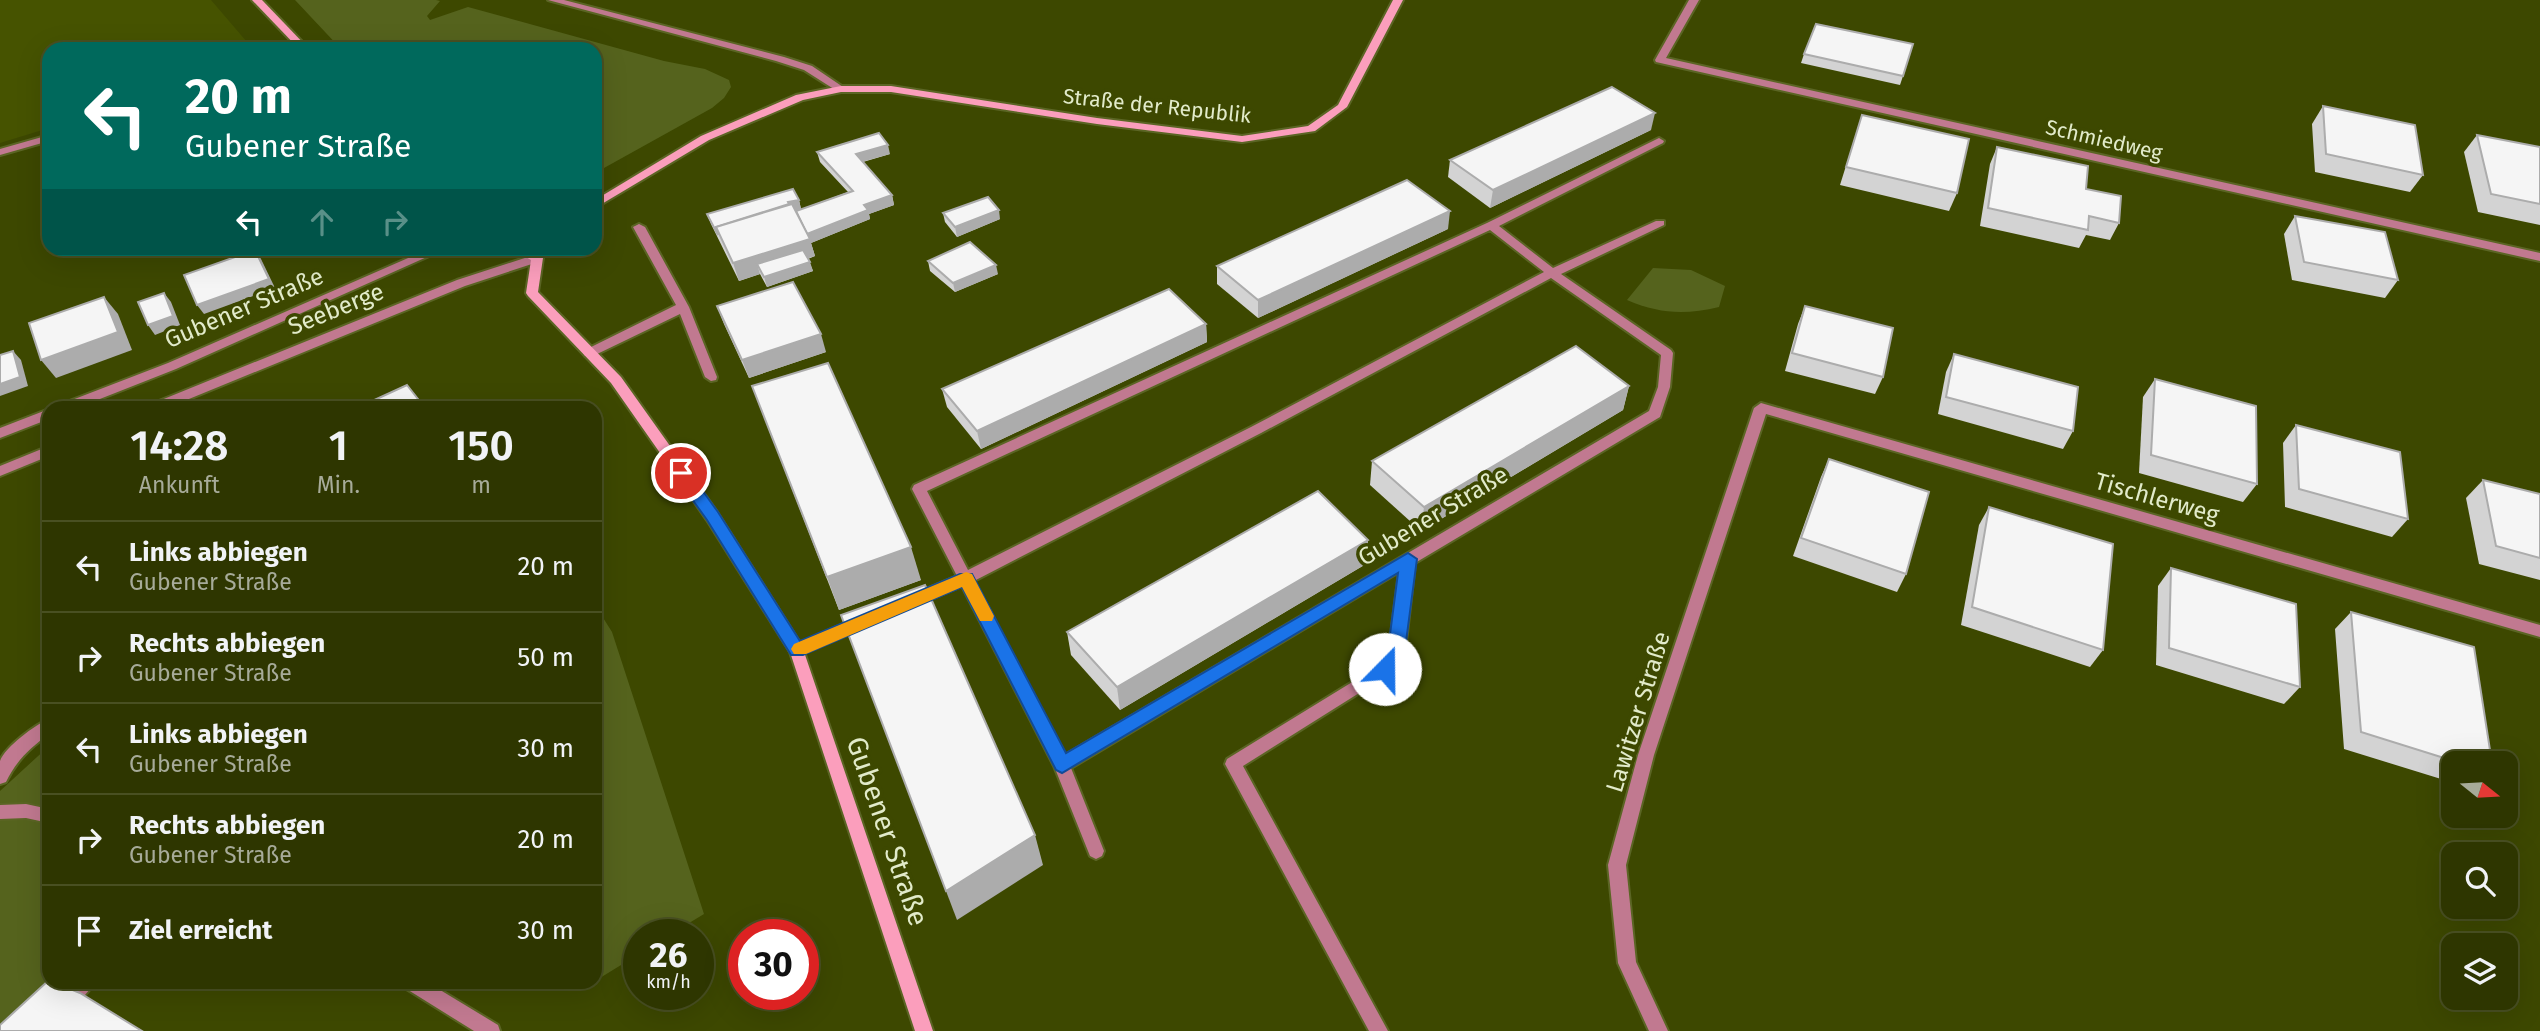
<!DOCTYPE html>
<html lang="de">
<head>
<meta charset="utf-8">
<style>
	:root { --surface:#2e3600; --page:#3a410f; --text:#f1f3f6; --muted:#a7ab99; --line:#495022 }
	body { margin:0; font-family:"Fira Sans",sans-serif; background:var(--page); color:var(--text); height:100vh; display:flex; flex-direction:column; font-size:26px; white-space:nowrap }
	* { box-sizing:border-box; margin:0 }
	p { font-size:23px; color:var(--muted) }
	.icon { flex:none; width:38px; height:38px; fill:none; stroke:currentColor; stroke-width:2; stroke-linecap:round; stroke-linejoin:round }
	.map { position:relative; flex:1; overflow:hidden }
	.side { position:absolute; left:42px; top:401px; width:560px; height:588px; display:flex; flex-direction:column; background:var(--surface); border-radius:21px; box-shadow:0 7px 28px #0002,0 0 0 2px var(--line) }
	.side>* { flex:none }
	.banner { position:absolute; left:42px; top:42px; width:560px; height:214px; border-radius:21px; box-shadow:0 7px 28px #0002,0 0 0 2px var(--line); background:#00695c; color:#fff; overflow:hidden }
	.needle { width:46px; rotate:108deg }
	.controls { position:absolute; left:2441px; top:751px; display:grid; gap:14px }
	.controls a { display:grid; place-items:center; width:77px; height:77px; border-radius:14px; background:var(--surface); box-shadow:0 7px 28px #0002,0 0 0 2px var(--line); font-size:35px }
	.speed { position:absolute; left:623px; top:919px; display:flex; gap:14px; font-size:35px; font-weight:700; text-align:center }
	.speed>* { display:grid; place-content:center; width:91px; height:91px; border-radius:50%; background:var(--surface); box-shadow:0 7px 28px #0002,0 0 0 2px var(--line); line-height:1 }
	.speed small { font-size:18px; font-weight:400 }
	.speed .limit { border:10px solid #d22; background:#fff; color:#111 }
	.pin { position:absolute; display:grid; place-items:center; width:60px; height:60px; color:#fff; margin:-30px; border:4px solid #fff; border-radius:50%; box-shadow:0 2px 7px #0007 }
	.me { position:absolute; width:77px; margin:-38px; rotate:22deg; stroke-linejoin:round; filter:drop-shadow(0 0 5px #0008) }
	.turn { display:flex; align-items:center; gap:24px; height:147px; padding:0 28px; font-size:32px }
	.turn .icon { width:91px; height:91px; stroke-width:2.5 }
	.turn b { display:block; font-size:49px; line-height:60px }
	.lanes { display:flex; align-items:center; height:66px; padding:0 28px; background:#0003; justify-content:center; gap:35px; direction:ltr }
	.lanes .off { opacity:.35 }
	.eta { display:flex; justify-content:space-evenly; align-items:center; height:119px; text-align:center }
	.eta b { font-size:42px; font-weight:600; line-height:49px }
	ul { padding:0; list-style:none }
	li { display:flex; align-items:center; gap:21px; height:91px; padding:0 28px; border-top:2px solid var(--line) }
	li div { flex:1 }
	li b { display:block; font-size:26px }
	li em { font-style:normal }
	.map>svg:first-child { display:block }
	.built { fill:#465300 }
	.green { fill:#55631d }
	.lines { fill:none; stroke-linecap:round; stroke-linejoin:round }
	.lane-casing { stroke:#5b6524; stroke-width:4 }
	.street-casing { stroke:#5b6524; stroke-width:4 }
	.secondary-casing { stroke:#5b6524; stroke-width:4 }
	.lane { fill:#c17990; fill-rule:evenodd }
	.street { fill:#c17990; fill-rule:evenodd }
	.secondary { fill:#fb9ebc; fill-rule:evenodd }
	.wall { fill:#d3d3d3 }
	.shaded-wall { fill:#acacac }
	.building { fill:#f5f5f5; stroke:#acacac; stroke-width:2 }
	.route { fill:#1a73e8; stroke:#114b97; stroke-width:2 }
	.slow { fill:#f59e0b }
	.labels { text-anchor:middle; stroke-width:7; stroke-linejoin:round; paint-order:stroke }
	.far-street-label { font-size:21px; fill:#e2ebca; stroke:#3d4800 }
	.street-label { font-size:24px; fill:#e2ebca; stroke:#3d4800 }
	.near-street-label { font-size:28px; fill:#e2ebca; stroke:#3d4800 }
</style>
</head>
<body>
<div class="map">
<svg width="2540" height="1031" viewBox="0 0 2540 1031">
	<rect width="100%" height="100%" fill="#3d4800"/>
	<polygon class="built" points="0,0 211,0 253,49 49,49 49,128 0,143"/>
	<g class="green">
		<polygon points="295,0 436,0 440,1 427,16 430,20 468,7 664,61 705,69 729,80 731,87 724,98 712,108 595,173 595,49 341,49"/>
		<path d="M1653 268 1691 270 1725 286 1719 307C1685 315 1660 314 1627 300Z"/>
		<polygon points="595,605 612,632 704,914 671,934 639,934 639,954 595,981"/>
		<polygon points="49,746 49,982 84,982 30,1031 0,1031 0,791"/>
	</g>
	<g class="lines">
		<defs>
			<g id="lane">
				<polygon points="548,0 564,0 784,57 812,66 846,89 837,91 804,70 776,61"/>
				<polygon points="639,224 645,227 689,307 717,377 716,380 711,381 705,377 680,314 593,356 585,356 583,353 585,350 676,305 633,227"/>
				<path d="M49 719V734C30 748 16 761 6 782L0 784C0 777 0 767 0 761 5 747 36 724 49 719Z"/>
				<path d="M72 982H94C89 993 75 1006 63 1011L57 1008 54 1002 57 996Z"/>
			</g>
			<g id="street">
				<polygon points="1689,0 1699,0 1666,58 2540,253 2540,261 1656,62 1655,60"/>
				<polygon points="49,135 49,141 0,155 0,149"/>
				<path d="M1659 138 1664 141 1663 143 1499 226 1553 268 1656 221H1664V225L1561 274 1671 350 1673 353 1670 387 1660 417 1415 563 1406 642 1391 673 1243 766 1388 1031H1369L1225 764 1227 759 1380 665 1390 642 1399 572 1071 768 1104 851 1102 856 1096 859 1090 856 1054 766 962 586 912 607 907 605 905 601 907 597 957 576 912 489 914 485 1487 223ZM1490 230 1544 272 1251 427 968 570 927 491ZM1551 278 1661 355 1658 387 1649 411 1065 755 974 581 1261 433Z"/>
				<polygon points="431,248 447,248 176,369 77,408 58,408 59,405 168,363"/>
				<polygon points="537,254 541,255 541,261 465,286 167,408 148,408 149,405 457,280"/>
				<polygon points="1761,403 2540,625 2540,637 1766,414 1654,755 1626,865 1636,962 1668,1031 1649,1031 1618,963 1608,865 1638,755 1754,408"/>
				<polygon points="49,409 49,419 0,438 0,428"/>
				<polygon points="49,446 49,456 0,476 0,466"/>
				<polygon points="864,615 869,617 871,621 869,625 797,656 792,654 789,650 792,646"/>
				<polygon points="26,804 49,809 49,823 26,818 0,819 0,805"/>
				<polygon points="402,982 427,982 498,1025 500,1031 474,1031 405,988"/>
			</g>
			<g id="secondary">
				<polygon points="252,0 262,0 309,49 299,49"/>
				<polygon points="1393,0 1403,0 1347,107 1315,131 1242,142 1097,124 891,92 841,92 803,100 709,140 595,208 595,200 701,136 796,95 841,86 891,86 1097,118 1242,136 1308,126 1338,105"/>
				<path d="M510 248C522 248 533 249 543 258L538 292 621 377 717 512 802 646 933 1031H915L790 652 707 520 611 383 528 296 526 293 531 260Z"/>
			</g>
		</defs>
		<use href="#lane" class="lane-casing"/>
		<use href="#street" class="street-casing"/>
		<use href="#secondary" class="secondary-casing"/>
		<use href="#lane" class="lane"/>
		<use href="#street" class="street"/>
		<use href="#secondary" class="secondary"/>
	</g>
	<g class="wall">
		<polygon points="1804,54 1903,76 1900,85 1801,63"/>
		<polygon points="2323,106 2423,175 2410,192 2315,172 2312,124"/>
		<polygon points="1862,115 1957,193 1949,211 1840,185"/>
		<polygon points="1651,130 1490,208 1448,177 1450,160"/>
		<polygon points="2477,135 2540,147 2540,225 2478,212 2464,152"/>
		<polygon points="1997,147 2086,189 2119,223 2110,240 2086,235 2079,248 1980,226 1990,164"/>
		<polygon points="817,152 890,154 863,162 892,195 894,205 869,214 870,219 811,243 815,256 808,259 813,271 767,287 760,274 739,281 711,224 707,214 799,200 801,209 795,211 796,211 848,192 820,162"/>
		<polygon points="943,213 1000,219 957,237 945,222"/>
		<polygon points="2295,216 2398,280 2385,298 2292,280 2284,234"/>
		<polygon points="1448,229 1258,318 1217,284 1217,266"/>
		<polygon points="928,261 998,274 955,292 930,271"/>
		<polygon points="717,306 826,352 749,378 724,324"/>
		<polygon points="1805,306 1883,377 1875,394 1785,371 1798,324"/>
		<polygon points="1206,324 1207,342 981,449 947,407 942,389"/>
		<polygon points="1954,354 2073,431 2063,449 1938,414 1946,372"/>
		<polygon points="2155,379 2257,484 2243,502 2139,473 2143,397"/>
		<polygon points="752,386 921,580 839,610"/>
		<polygon points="1629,386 1623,410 1421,531 1370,485 1372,461"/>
		<polygon points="2296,425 2408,519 2392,537 2285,507 2283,443"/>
		<polygon points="1829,459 1906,574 1897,592 1793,556 1821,477"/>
		<polygon points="2483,480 2540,494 2540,580 2479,564 2466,498"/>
		<polygon points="1989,507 2103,650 2090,667 1961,625 1979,525"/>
		<polygon points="1368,540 1366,564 1120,710 1071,655 1067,632"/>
		<polygon points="2171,568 2300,687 2284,704 2156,665 2158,586"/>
		<polygon points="2351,612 2492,763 2454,763 2454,783 2344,749 2335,629"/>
	</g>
	<g class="shaded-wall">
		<polygon points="1655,113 1651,130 1490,208 1493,190"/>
		<polygon points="888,145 890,154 858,163 856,154"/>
		<polygon points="892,195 894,205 869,214 870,219 811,243 815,256 762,274 757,264 760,274 739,281 733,263 806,235 864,205"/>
		<polygon points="799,200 801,209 791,212 788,202"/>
		<polygon points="999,210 1000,219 957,237 955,227"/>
		<polygon points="1450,211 1448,229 1258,318 1258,300"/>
		<polygon points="255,250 261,259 275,288 204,314 197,305"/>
		<polygon points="810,262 813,271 767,287 764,277"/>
		<polygon points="996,265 998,274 955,292 953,283"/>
		<polygon points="164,293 171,302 180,325 155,335 148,325"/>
		<polygon points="104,297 118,314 132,350 56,378 41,360"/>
		<polygon points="1206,324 1207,342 981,449 977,431"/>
		<polygon points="821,334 826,352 749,378 742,360"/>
		<polygon points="13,351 21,360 28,386 0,396 0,384"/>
		<polygon points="1629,386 1623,410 1421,531 1424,507"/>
		<polygon points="1368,540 1366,564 1120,710 1117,687"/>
		<polygon points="911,547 921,580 839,610 827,577"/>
		<polygon points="1035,835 1043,865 957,920 946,891"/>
	</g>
	<g class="building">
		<polygon points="1816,24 1913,44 1903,76 1804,54"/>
		<polygon points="1612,87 1655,113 1493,190 1450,160"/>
		<polygon points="2323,106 2415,125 2423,175 2326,154"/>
		<polygon points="1862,115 1969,139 1957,193 1846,167"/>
		<polygon points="879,133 888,145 856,154 892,195 864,205 868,210 807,234 796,211 853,191 817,152"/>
		<polygon points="2477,135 2540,147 2540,204 2491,194"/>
		<polygon points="1997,147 2088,166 2086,189 2121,196 2119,223 2089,216 2088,230 1988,208"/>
		<polygon points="1407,180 1450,211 1258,300 1217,266"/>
		<polygon points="793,189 799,200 788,202 789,204 716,227 718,235 707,214"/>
		<polygon points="988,197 999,210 955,227 943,213"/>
		<polygon points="792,204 810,239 733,263 716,227"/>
		<polygon points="2295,216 2385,232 2398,280 2304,262"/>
		<polygon points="970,242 996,265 953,283 928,261"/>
		<polygon points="255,250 269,279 197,305 184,275"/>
		<polygon points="803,250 810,262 764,277 757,264"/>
		<polygon points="793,282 821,334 742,360 717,306"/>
		<polygon points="1169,289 1206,324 977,431 942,389"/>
		<polygon points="164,293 173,316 148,325 138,302"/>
		<polygon points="104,297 118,332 41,360 29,323"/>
		<polygon points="1805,306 1893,328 1883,377 1792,353"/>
		<polygon points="1576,346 1629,386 1424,507 1372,461"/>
		<polygon points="13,351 20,377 0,384 0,355"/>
		<polygon points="1954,354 2078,387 2073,431 1946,397"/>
		<polygon points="828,363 911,547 827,577 752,386"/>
		<polygon points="2155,379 2256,406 2257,484 2151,455"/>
		<polygon points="407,385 425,408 357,408"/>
		<polygon points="2296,425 2400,452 2408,519 2299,489"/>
		<polygon points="1829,459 1929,492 1906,574 1801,538"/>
		<polygon points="2483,480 2540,494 2540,558 2496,546"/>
		<polygon points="1318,491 1368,540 1117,687 1067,632"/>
		<polygon points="1989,507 2113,544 2103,650 1972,607"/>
		<polygon points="2171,568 2296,604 2300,687 2169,648"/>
		<polygon points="925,585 1035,835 946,891 841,615"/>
		<polygon points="2351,612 2474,647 2492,763 2460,763 2361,732"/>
		<polygon points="49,980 49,982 53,982 80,993 142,1031 0,1031 0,1025"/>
	</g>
	<polygon class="route" points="681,467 687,469 718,512 800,641 960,574 972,574 1066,753 1408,553 1417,559 1406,642 1392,674 1379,674 1377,669 1389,642 1398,573 1062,773 1056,770 962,587 803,655 791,655 707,520 676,477 674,473 676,469"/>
	<polygon class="slow" points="966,572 972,574 994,616 992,621 980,621 962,587 806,654 794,654 791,649 794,644"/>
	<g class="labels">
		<g class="far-street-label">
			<text transform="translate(1157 106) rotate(6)" y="7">Straße der Republik</text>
			<text transform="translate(2104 140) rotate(13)" y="7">Schmiedweg</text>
		</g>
		<g class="street-label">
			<text transform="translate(244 308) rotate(-23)" y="8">Gubener Straße</text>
			<text transform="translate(336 309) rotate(-22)" y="8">Seeberge</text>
			<text transform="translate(2157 498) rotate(16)" y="8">Tischlerweg</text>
			<text transform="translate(1433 516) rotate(-31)" y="8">Gubener Straße</text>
			<text transform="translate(1638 712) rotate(-73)" y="8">Lawitzer Straße</text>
		</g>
		<g class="near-street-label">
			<text transform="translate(888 831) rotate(71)" y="10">Gubener Straße</text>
		</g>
	</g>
</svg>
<div class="controls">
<a><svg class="needle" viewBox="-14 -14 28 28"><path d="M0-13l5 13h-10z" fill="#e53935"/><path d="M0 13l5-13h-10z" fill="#a7ab99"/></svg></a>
<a><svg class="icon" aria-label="search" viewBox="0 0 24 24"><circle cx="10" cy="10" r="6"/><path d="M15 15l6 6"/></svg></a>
<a><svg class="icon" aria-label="layers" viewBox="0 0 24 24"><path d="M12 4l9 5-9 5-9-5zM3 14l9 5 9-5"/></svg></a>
</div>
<div class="speed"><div>26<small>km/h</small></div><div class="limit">30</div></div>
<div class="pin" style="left:681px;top:473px;background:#d93025"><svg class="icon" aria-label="arrive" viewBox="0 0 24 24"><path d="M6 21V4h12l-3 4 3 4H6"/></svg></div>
<svg class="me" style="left:1385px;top:669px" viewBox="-20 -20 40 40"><circle r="19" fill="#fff"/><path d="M0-13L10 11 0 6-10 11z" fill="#1a73e8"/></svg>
<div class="banner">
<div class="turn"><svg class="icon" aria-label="left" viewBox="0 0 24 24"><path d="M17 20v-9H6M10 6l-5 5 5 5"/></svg><div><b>20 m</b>Gubener Straße</div></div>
<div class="lanes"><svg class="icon" aria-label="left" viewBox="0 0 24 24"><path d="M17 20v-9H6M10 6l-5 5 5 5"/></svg><svg class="icon off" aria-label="ahead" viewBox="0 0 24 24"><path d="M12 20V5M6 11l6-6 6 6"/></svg><svg class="icon off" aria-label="right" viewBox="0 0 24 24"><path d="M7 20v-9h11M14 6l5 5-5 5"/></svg></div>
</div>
<section class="side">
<div class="eta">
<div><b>14:28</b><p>Ankunft</p></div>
<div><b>1</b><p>Min.</p></div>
<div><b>150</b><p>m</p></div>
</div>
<ul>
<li><svg class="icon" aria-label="left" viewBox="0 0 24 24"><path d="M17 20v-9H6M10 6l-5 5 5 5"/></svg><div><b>Links abbiegen</b><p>Gubener Straße</p></div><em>20 m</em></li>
<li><svg class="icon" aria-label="right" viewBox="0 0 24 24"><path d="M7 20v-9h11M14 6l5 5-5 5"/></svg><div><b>Rechts abbiegen</b><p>Gubener Straße</p></div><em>50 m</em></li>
<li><svg class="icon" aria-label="left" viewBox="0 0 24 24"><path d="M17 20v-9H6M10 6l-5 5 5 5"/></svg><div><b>Links abbiegen</b><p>Gubener Straße</p></div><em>30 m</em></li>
<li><svg class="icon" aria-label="right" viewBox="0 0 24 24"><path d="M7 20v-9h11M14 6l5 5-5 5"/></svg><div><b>Rechts abbiegen</b><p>Gubener Straße</p></div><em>20 m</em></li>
<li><svg class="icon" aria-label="arrive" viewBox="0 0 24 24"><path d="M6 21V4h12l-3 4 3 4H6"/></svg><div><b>Ziel erreicht</b></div><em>30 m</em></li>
</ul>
</section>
</div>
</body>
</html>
